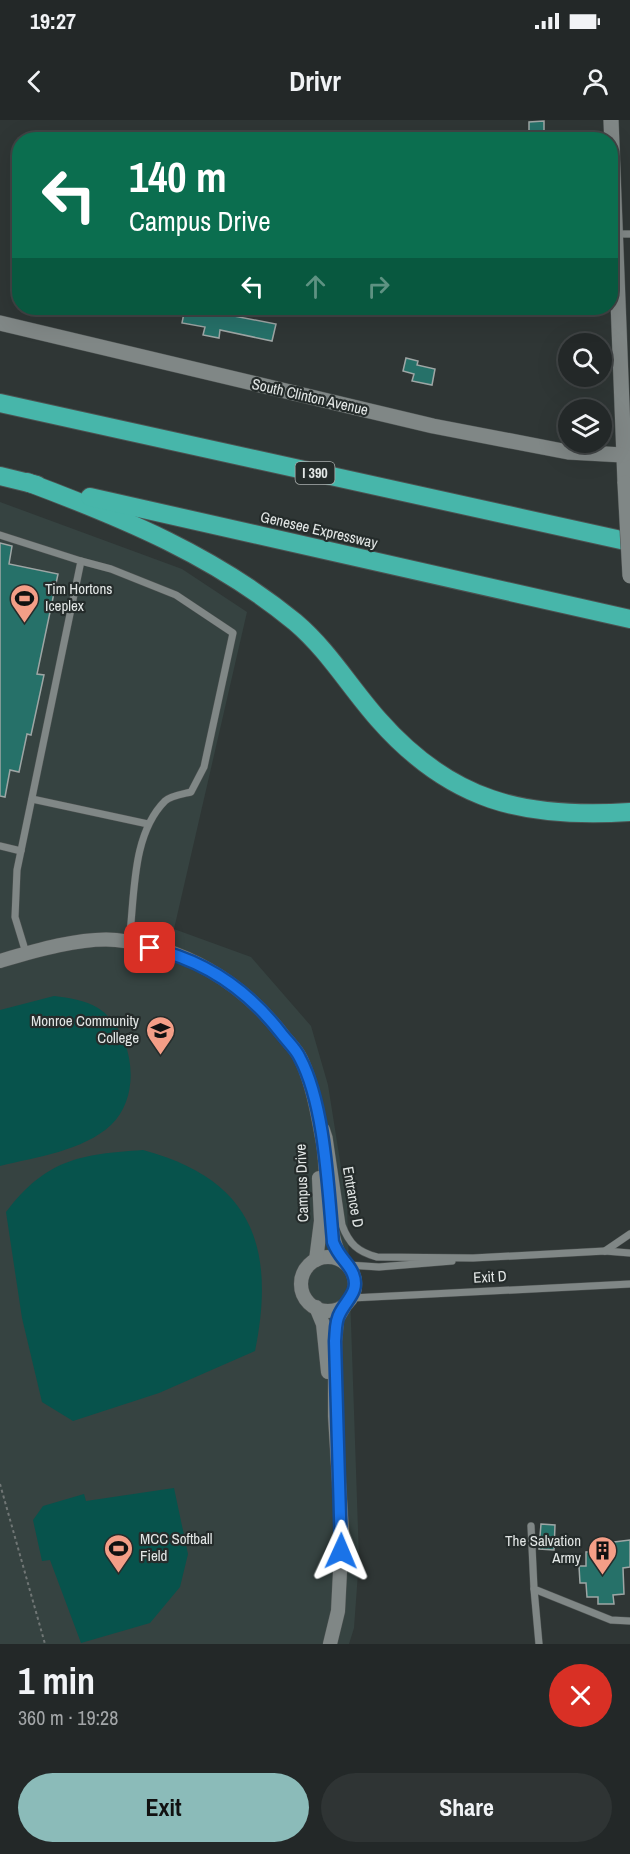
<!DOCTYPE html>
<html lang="en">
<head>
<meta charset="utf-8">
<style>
	:root { --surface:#232828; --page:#2f3434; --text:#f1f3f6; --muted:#a3a6a8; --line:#404445; --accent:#8bbbb9 }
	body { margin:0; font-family:"Archivo Narrow",sans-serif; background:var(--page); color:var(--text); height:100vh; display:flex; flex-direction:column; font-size:22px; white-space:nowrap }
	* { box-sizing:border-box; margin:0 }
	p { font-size:20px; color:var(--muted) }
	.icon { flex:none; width:33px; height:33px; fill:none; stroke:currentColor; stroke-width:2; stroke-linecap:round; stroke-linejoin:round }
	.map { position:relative; height:1524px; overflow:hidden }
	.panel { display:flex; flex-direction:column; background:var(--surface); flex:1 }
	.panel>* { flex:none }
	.guide { position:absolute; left:12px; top:12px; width:606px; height:183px; border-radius:24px; box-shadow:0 6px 24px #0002,0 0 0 2px var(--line); background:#0b6e4f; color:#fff; overflow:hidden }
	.fabs { position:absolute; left:558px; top:213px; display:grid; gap:12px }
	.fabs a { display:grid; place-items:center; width:54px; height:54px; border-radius:50%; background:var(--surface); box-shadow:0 6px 24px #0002,0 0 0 2px var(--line); font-size:30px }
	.pin { position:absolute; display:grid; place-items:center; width:51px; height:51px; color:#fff; margin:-26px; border-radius:12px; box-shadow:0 3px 9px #0006 }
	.me { position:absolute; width:66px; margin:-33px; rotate:1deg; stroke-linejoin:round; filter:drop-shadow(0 0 4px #0008) }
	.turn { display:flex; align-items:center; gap:21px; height:126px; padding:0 18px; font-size:27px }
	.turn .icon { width:78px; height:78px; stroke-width:2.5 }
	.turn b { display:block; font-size:42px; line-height:51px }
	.lanes { display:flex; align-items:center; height:57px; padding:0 18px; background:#0003; justify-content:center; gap:30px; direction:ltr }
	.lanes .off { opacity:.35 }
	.round { display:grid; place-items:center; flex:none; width:63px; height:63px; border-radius:32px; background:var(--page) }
	.head { display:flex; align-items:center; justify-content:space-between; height:102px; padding:0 18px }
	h1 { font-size:36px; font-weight:700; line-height:45px }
	.primary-button { display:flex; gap:12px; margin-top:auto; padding:12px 18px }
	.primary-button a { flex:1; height:69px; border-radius:36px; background:var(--accent); color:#111; font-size:24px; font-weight:700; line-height:69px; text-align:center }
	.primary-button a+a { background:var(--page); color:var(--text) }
	.status { display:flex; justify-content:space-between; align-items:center; height:42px; padding:0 30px; background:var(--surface); direction:ltr }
	.status svg { height:16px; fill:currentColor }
	header { display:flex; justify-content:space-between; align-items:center; height:78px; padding:0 18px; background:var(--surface); font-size:27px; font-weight:700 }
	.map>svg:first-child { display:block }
	.built { fill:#364341 }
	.green { fill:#07534c }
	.building { fill:#267169; stroke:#9ea6a5; stroke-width:1.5 }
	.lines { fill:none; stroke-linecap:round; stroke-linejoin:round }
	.lane-casing { stroke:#4c5251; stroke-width:8 }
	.street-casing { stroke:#4c5251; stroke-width:15 }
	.secondary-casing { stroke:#4c5251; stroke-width:16 }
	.highway-casing { stroke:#4c5251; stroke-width:20 }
	.path { stroke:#707675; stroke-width:2; stroke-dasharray:3 3; stroke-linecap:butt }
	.lane { stroke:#808786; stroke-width:7 }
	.street { stroke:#808786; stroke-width:14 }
	.secondary { stroke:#808786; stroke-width:15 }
	.highway { stroke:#47b6aa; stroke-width:18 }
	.secondary-bridge-casing { stroke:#4c5251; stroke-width:16; stroke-linecap:butt }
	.secondary-bridge { stroke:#808786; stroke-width:15 }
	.route-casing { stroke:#114b97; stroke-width:15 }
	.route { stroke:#1a73e8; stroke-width:10 }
	.labels { text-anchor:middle; stroke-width:4.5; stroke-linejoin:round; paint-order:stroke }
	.shield { fill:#252c2b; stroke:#aaafae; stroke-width:1.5 }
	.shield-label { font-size:14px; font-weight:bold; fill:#e3e7e6 }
	.street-label { font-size:15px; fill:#e3e7e6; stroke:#252c2b }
	.poi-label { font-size:15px; fill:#e3e7e6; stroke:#252c2b; text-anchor:start }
</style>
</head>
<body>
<div class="status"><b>19:27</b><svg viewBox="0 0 49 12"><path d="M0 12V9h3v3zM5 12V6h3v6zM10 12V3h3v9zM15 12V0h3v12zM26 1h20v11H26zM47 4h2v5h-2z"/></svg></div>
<header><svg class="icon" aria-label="back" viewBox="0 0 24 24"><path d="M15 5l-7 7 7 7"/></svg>Drivr<svg class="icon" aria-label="person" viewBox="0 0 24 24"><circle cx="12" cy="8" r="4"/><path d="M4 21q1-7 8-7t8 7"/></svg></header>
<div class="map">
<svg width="630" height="1524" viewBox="0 0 630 1524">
	<rect width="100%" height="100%" fill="#2f3635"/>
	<polygon class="built" points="0,382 182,449 247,492 174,809 251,837 311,906 328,965 347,1085 359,1439 354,1508 349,1524 0,1524"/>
	<g class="green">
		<path d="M54 876C69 878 85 880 98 888 134 911 143 975 111 1005 83 1031 36 1037 0 1046V890Z"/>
		<path d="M143 1030C252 1059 276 1127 255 1231L159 1273 73 1301 42 1282 22 1198 6 1092C46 1039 81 1034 143 1030Z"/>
		<polygon points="174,1368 188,1434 180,1467 150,1503 81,1523 50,1440 42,1441 33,1400 43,1386 84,1374 86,1381"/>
	</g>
	<g class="building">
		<polygon points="544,1 544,20 529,20 529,2"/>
		<polygon points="185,188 219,188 224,189 223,194 276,204 272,221 220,210 219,218 203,215 205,207 182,203"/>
		<polygon points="406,238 418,241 417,245 435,249 432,265 412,261 414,254 403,251"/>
		<polygon points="0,423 12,426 9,444 58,454 37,554 44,555 31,615 27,614 19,652 10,650 5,677 0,676"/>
		<polygon points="541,1404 555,1405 554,1430 539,1429"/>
		<polygon points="630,1420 630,1447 623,1448 624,1474 613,1475 614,1484 598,1484 598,1477 587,1477 586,1463 580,1463 579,1446 586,1446 586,1432 603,1431 606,1423"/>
	</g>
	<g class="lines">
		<defs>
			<g id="lane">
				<polyline points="616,114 630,114"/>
				<polyline points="0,415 81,441 17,750 15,797 26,833"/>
				<path d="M81 441 111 449 176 475 233 513 204 647 191 672C183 674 170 676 165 681 131 715 135 777 129 822"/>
				<polyline points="32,679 148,704"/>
				<polyline points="0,726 21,731"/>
				<path d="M326 1008 329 1017 342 1105C349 1124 358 1132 377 1137L473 1138 605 1131 630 1133"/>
				<polyline points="605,1131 630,1114"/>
				<polyline points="348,1145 379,1147 452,1141"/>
				<polyline points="352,1178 630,1164"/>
				<polyline points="531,1406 534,1469 611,1500 630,1501"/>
				<polyline points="534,1469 539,1524"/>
			</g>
			<g id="street">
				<path d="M0 841C34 831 81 817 116 820 183 827 241 861 282 914 288 922 297 930 301 939 313 965 318 995 323 1023 328 1052 326 1122 344 1142"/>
				<circle cx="328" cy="1164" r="27"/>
				<polyline points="316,1140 321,1101 319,1058"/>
				<polyline points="316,1187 323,1204 328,1252"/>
				<polyline points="330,1524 338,1491 342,1412 335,1296 335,1221 337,1199 346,1184"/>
			</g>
			<g id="secondary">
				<polyline points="611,0 625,363"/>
				<polyline points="0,203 433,306 568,332 623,335"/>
			</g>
			<g id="highway">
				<polyline points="0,283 630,422"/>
				<polyline points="0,356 37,365"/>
				<path d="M27 362C123 398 215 436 295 502 328 530 349 566 378 599 450 681 523 699 630 692"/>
				<polyline points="90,377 630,499"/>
			</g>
		</defs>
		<use href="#lane" class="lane-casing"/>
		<use href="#street" class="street-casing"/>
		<use href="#secondary" class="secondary-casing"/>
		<use href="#highway" class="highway-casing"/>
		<polyline class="path" points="0,1364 45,1524"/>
		<use href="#lane" class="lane"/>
		<use href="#street" class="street"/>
		<use href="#secondary" class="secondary"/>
		<use href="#highway" class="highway"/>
		<defs>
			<polyline id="secondary-bridge" points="625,363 630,456"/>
		</defs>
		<use href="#secondary-bridge" class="secondary-bridge-casing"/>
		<use href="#secondary-bridge" class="secondary-bridge"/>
	</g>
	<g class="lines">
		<defs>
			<path id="route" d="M150 828C204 840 247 869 281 913 287 921 296 929 300 938 325 985 328 1069 333 1122 339 1138 349 1143 353 1154 360 1171 347 1179 340 1193 335 1201 336 1212 335 1221L341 1431"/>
		</defs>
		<use href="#route" class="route-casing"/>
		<use href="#route" class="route"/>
	</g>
	<defs>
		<symbol id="stadium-pin" viewBox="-11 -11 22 30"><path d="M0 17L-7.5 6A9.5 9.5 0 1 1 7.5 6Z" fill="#f49e87" stroke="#252c2b"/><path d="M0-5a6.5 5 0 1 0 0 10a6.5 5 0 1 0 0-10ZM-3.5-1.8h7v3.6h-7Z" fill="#111"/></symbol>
		<symbol id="university-pin" viewBox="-11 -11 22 30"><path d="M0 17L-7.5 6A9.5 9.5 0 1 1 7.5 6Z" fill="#f49e87" stroke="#252c2b"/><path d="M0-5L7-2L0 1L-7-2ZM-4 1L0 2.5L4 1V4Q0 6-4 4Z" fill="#111"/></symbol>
		<symbol id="building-pin" viewBox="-11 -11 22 30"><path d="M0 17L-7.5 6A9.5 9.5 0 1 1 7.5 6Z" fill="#f49e87" stroke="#252c2b"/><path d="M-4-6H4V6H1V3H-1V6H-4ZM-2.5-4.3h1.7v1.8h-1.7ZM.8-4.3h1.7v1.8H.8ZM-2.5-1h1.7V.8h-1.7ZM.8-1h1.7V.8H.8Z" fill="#111"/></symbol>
	</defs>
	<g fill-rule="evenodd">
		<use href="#stadium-pin" x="8" y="462" width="33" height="45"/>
		<use href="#university-pin" x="144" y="894" width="33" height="45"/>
		<use href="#stadium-pin" x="102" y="1412" width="33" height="45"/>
		<use href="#building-pin" x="586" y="1414" width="33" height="45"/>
	</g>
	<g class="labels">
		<rect class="shield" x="295.5" y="342" width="39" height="22" rx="4.5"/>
		<g class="shield-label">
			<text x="315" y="358">I 390</text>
		</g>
		<g class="street-label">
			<text transform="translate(310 277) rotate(13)" y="5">South Clinton Avenue</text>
			<text transform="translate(319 410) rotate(13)" y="5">Genesee Expressway</text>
			<text transform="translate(302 1063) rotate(-92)" y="5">Campus Drive</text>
			<text transform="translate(353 1077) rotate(80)" y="5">Entrance D</text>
			<text transform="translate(490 1157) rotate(-3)" y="5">Exit D</text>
		</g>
		<g class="poi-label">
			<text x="45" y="474">Tim Hortons<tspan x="45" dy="17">Iceplex</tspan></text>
			<text x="139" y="906" text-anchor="end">Monroe Community<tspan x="139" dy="17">College</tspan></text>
			<text x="140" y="1424">MCC Softball<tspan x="140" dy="17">Field</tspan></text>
			<text x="581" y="1426" text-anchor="end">The Salvation<tspan x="581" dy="17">Army</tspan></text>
		</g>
	</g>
</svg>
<div class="fabs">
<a><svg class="icon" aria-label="search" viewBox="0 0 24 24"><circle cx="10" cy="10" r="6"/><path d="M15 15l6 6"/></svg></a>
<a><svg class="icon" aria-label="layers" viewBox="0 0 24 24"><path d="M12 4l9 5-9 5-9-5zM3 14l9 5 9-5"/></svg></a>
</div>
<div class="pin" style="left:150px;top:828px;background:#d93025"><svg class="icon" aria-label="arrive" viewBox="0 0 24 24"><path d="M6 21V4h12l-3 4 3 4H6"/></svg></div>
<svg class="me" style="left:341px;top:1431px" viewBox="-20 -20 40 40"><path d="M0-17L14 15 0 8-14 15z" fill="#1a73e8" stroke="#fff" stroke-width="4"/></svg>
<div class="guide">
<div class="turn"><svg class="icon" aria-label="left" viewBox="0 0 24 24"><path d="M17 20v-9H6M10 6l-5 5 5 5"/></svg><div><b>140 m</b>Campus Drive</div></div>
<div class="lanes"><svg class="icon" aria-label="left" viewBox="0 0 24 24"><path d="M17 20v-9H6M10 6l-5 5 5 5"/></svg><svg class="icon off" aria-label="ahead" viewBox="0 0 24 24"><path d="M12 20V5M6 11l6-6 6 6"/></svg><svg class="icon off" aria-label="right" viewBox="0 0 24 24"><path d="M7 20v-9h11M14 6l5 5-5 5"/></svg></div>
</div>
</div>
<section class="panel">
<div class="head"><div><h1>1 min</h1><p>360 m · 19:28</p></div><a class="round" style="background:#d93025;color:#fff"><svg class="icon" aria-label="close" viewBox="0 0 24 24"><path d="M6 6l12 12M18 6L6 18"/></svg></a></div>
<div class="primary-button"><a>Exit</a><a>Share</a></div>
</section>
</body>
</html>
